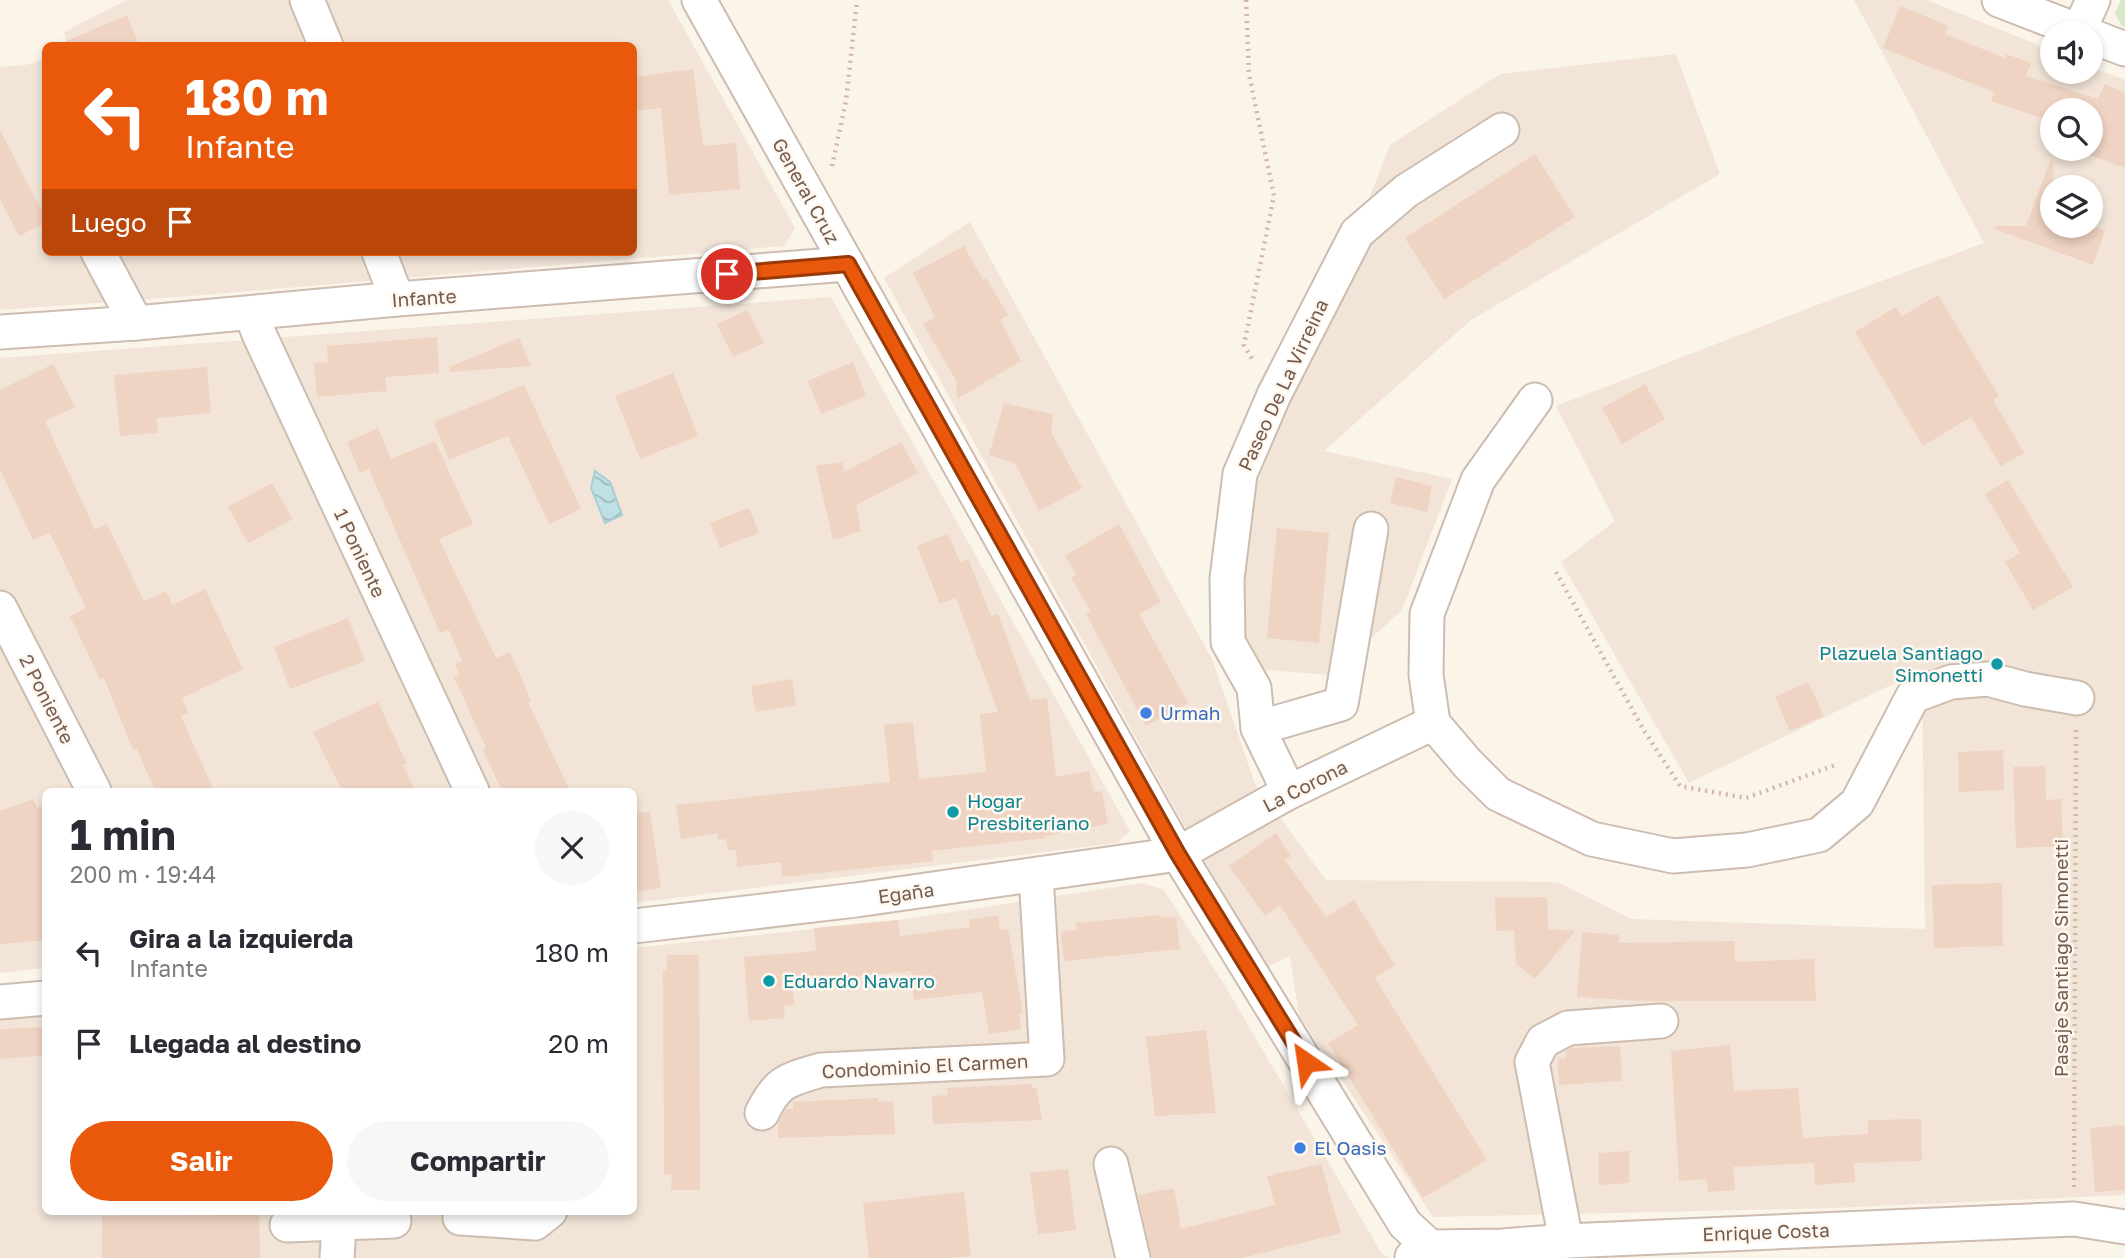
<!DOCTYPE html>
<html lang="es">
<head>
<meta charset="utf-8">
<style>
	:root { --surface:#fff; --page:#f7f7f7; --text:#2b2b33; --muted:#7c7c81; --accent:#ea580c }
	body { margin:0; font-family:"Golos Text",sans-serif; background:var(--page); color:var(--text); height:100vh; display:flex; flex-direction:column; font-size:26px; white-space:nowrap }
	* { box-sizing:border-box; margin:0 }
	p { font-size:23px; color:var(--muted) }
	.icon { flex:none; width:38px; height:38px; fill:none; stroke:currentColor; stroke-width:2; stroke-linecap:round; stroke-linejoin:round }
	.map { position:relative; flex:1; overflow:hidden }
	.details { position:absolute; left:42px; top:788px; width:595px; height:427px; display:flex; flex-direction:column; background:var(--surface); border-radius:10px; box-shadow:0 4px 10px #0003 }
	.details>* { flex:none }
	.guide { position:absolute; left:42px; top:42px; width:595px; height:214px; border-radius:10px; box-shadow:0 4px 10px #0003; background:#ea580c; color:#fff; overflow:hidden }
	.tools { position:absolute; left:2040px; top:21px; display:grid; gap:14px }
	.tools a { display:grid; place-items:center; width:63px; height:63px; border-radius:50%; background:var(--surface); box-shadow:0 4px 10px #0003; font-size:35px }
	.pin { position:absolute; display:grid; place-items:center; width:60px; height:60px; color:#fff; margin:-30px; border:4px solid #fff; border-radius:50%; box-shadow:0 2px 7px #0007 }
	.me { position:absolute; width:77px; margin:-38px; rotate:328deg; stroke-linejoin:round; filter:drop-shadow(0 0 5px #0008) }
	.turn { display:flex; align-items:center; gap:24px; height:147px; padding:0 28px; font-size:32px }
	.turn .icon { width:91px; height:91px; stroke-width:2.5 }
	.turn b { display:block; font-size:49px; line-height:60px }
	.then { display:flex; align-items:center; height:66px; padding:0 28px; background:#0003; gap:14px; font-size:26px }
	.round { display:grid; place-items:center; flex:none; width:74px; height:74px; border-radius:37px; background:var(--page) }
	.overview { display:flex; align-items:center; justify-content:space-between; height:119px; padding:0 28px }
	h1 { font-size:42px; font-weight:700; line-height:52px }
	.action { display:flex; gap:14px; margin-top:auto; padding:14px 28px }
	.action a { flex:1; height:80px; border-radius:42px; background:var(--accent); color:#fff; font-size:28px; font-weight:700; line-height:80px; text-align:center }
	.action a+a { background:var(--page); color:var(--text) }
	ul { padding:0; list-style:none }
	li { display:flex; align-items:center; gap:21px; height:91px; padding:0 28px }
	li div { flex:1 }
	li b { display:block; font-size:26px }
	li em { font-style:normal }
	.map>svg:first-child { display:block }
	.residential { fill:#f2e5d8; fill-rule:evenodd }
	.grass { fill:#d6e8c8 }
	.water { fill:url(#water-waves); stroke:#a6cfd5; stroke-width:2 }
	.building { fill:#efd3c3 }
	.lines { fill:none; stroke-linecap:round; stroke-linejoin:round }
	.minor-casing { stroke:#cdbcb0; stroke-width:37 }
	.path { stroke:#d4b6a6; stroke-width:4.5; stroke-dasharray:2 5; stroke-linecap:butt }
	.minor { stroke:#fff; stroke-width:33 }
	.route-casing { stroke:#983908; stroke-width:18 }
	.route { stroke:#ea580c; stroke-width:12 }
	.culture-dot { fill:#0f9aa8; stroke:#fef8f0; stroke-width:2.5 }
	.shop-dot { fill:#3f7fe0; stroke:#fef8f0; stroke-width:2.5 }
	.labels { text-anchor:middle; stroke-width:5; stroke-linejoin:round; paint-order:stroke }
	.street-label { font-size:19px; fill:#745b4e; stroke:#fef8f0 }
	.culture-label { font-size:19px; fill:#0d838f; stroke:#fef8f0; text-anchor:start }
	.shop-label { font-size:19px; fill:#366cbe; stroke:#fef8f0; text-anchor:start }
</style>
</head>
<body>
<div class="map">
<svg width="2125" height="1258" viewBox="0 0 2125 1258">
	<defs>
		<pattern id="water-waves" width="16" height="10" patternUnits="userSpaceOnUse" patternTransform="scale(1.75)"><rect width="16" height="10" fill="#bfe0e4"/><path d="M0 5q4-4 8 0t8 0" fill="none" stroke="#a0b9bb"/></pattern>
	</defs>
	<rect width="100%" height="100%" fill="#fbf4e9"/>
	<g class="residential">
		<polygon points="127,0 668,0 795,228 784,246 191,296 0,310 0,67 25,65 45,59 46,252 634,252 634,46 69,46 64,32"/>
		<path d="M1854 0H1927L2053 51V72H2091V67L2125 80V1195L1834 1208 1433 1217 1299 1015 1290 956 1267 967 1187 831 884 278 970 222 1212 659 1255 784 1326 880 1557 882 1632 919 1925 929 1922 670 1689 783 1561 562 1615 521 1556 406 1830 300 1984 243ZM2053 110H2091V149H2053ZM2053 187H2091V226H2053Z"/>
		<polygon points="1676,54 1720,174 1471,320 1324,451 1452,479 1402,610 1331,675 1253,669 1242,642 1250,502 1390,145 1500,74"/>
		<polygon points="831,297 1130,831 1117,843 634,903 634,791 46,791 45,968 0,973 0,358"/>
		<polygon points="1143,883 1164,890 1224,984 1382,1254 1391,1258 0,1258 0,1017 45,1013 46,1211 634,1211 634,948 898,920"/>
	</g>
	<polygon class="grass" points="2121,0 2125,0 2125,27 2121,25 2115,13"/>
	<polygon class="water" points="595,471 610,482 622,515 605,523 591,488"/>
	<g class="building">
		<polygon points="1900,6 1949,26 1945,34 2005,58 2006,54 2031,63 2026,76 2098,99 2105,84 2125,93 2125,168 2074,149 2091,149 2091,110 2053,110 2053,122 1991,101 1994,92 1883,48"/>
		<polygon points="127,15 139,46 55,46"/>
		<polygon points="693,69 703,146 736,143 740,189 669,195 661,108 634,111 634,77"/>
		<polygon points="0,130 46,219 46,223 19,236 0,199"/>
		<polygon points="1535,154 1575,217 1444,299 1405,238"/>
		<polygon points="2050,161 2053,161 2053,226 2091,226 2105,231 2093,265 1995,229 1995,226 2026,226"/>
		<polygon points="964,246 983,280 986,278 1008,315 1000,320 1021,361 957,399 956,380 923,324 935,317 913,273"/>
		<polygon points="1938,295 1999,396 1993,400 2024,453 2001,466 1971,417 1923,446 1855,332 1896,307 1902,316"/>
		<polygon points="747,310 764,343 733,357 717,324"/>
		<polygon points="437,337 439,373 385,377 387,391 317,397 314,363 328,362 327,346"/>
		<polygon points="519,338 531,366 450,372 449,367"/>
		<polygon points="853,362 866,396 821,414 808,381"/>
		<polygon points="53,364 75,407 45,421 95,530 107,524 144,601 166,591 172,605 205,589 243,669 182,698 188,713 181,716 214,791 155,791 137,749 133,750 104,678 100,679 70,616 86,608 50,533 33,540 0,469 0,390"/>
		<polygon points="207,367 211,413 156,418 158,433 120,436 114,375"/>
		<polygon points="673,373 698,436 640,459 615,396"/>
		<polygon points="1645,384 1665,419 1622,444 1602,408"/>
		<polygon points="524,385 581,509 549,524 508,436 449,460 434,422"/>
		<polygon points="1004,403 1053,414 1051,432 1082,488 1039,511 1015,463 989,455"/>
		<polygon points="378,428 391,459 435,441 473,524 439,539 496,658 510,652 531,701 528,702 570,791 502,791 483,750 486,748 454,677 460,674 455,664 462,661 449,630 440,633 369,469 360,473 347,442"/>
		<polygon points="901,442 918,473 856,505 861,531 833,540 816,466 842,462 844,472"/>
		<polygon points="1396,477 1432,486 1427,512 1390,503"/>
		<polygon points="2008,480 2073,587 2033,610 2005,562 2020,553 1985,494"/>
		<polygon points="272,483 293,519 248,543 228,507"/>
		<polygon points="749,508 759,533 720,548 710,523"/>
		<polygon points="1119,524 1161,602 1139,614 1188,703 1146,726 1086,614 1091,612 1071,578 1076,574 1065,556"/>
		<polygon points="1277,528 1329,533 1319,643 1267,638"/>
		<polygon points="948,534 960,562 968,559 991,616 998,614 1030,700 1047,698 1056,777 1089,771 1094,792 1102,791 1108,824 1045,836 1045,838 932,851 933,861 782,877 781,862 737,867 736,850 728,850 726,839 718,840 717,833 681,839 676,805 890,782 884,725 913,722 919,779 986,772 980,714 998,712 956,598 940,604 917,546"/>
		<polygon points="348,618 365,661 290,689 274,647"/>
		<polygon points="792,679 796,705 756,712 751,686"/>
		<polygon points="1808,682 1824,716 1790,731 1775,697"/>
		<polygon points="378,702 407,764 403,765 415,791 342,791 313,732"/>
		<polygon points="2003,750 2004,790 1959,792 1958,752"/>
		<polygon points="2045,766 2046,800 2061,799 2063,846 2016,848 2013,767"/>
		<polygon points="33,799 37,808 46,805 46,940 0,944 0,811"/>
		<polygon points="650,812 661,888 634,892 634,813"/>
		<polygon points="1276,833 1291,856 1285,860 1326,917 1354,900 1395,965 1375,978 1487,1160 1423,1198 1328,1043 1358,1025 1280,905 1265,916 1229,866"/>
		<polygon points="2002,883 2003,946 1934,948 1932,885"/>
		<polygon points="1547,897 1548,929 1575,931 1535,979 1516,964 1514,930 1496,931 1495,898"/>
		<polygon points="998,915 1000,930 1008,929 1023,1013 1019,1014 1021,1029 989,1034 982,992 914,1000 911,971 792,983 794,1005 784,1006 785,1018 749,1021 744,957 816,951 814,928 898,920 900,936 970,927 969,920"/>
		<polygon points="1160,915 1161,918 1176,917 1180,949 1064,961 1061,932 1077,930 1076,923"/>
		<polygon points="1582,932 1619,935 1619,943 1735,941 1735,962 1814,959 1816,1001 1644,1001 1577,997"/>
		<polygon points="667,955 699,955 700,1190 671,1190 672,1175 664,1174 663,971 667,971"/>
		<polygon points="46,1027 46,1055 0,1059 0,1029"/>
		<polygon points="1206,1030 1216,1113 1155,1116 1146,1037"/>
		<polygon points="1730,1045 1734,1091 1798,1088 1803,1138 1868,1134 1868,1120 1921,1119 1922,1161 1854,1163 1855,1182 1815,1185 1814,1163 1733,1167 1735,1190 1708,1192 1707,1179 1679,1181 1671,1051"/>
		<polygon points="1620,1046 1622,1081 1559,1085 1558,1059 1566,1058 1566,1051 1571,1048"/>
		<polygon points="1033,1084 1032,1088 1036,1088 1042,1120 933,1124 932,1096 948,1095 947,1088"/>
		<polygon points="878,1098 878,1102 893,1101 895,1134 778,1138 778,1123 786,1109 793,1109 793,1102"/>
		<polygon points="2125,1125 2125,1190 2095,1192 2090,1128"/>
		<polygon points="1629,1151 1629,1183 1599,1185 1598,1153"/>
		<polygon points="1321,1164 1341,1233 1242,1258 1152,1258 1138,1195 1174,1188 1181,1229 1275,1205 1267,1176"/>
		<polygon points="1068,1169 1076,1230 1038,1234 1030,1173"/>
		<polygon points="964,1192 971,1256 949,1258 869,1258 863,1203"/>
		<polygon points="226,1211 259,1211 260,1258 102,1258 102,1216 227,1215"/>
	</g>
	<g class="lines">
		<defs>
			<g id="minor">
				<polyline points="307,0 326,46"/>
				<polyline points="699,0 1178,854 1405,1224 1430,1247"/>
				<polyline points="1999,0 2084,33"/>
				<polyline points="2079,31 2093,0"/>
				<polyline points="2091,36 2125,49"/>
				<polyline points="98,252 136,323"/>
				<polyline points="379,252 397,299"/>
				<polyline points="251,313 259,334 472,791"/>
				<polyline points="0,332 136,323 397,299 847,264"/>
				<polyline points="0,608 94,791"/>
				<polyline points="1433,723 1468,764 1498,794 1592,839 1673,856 1747,850 1819,835 1857,803 1913,696 1951,682 1988,679 2025,689 2077,698"/>
				<polyline points="1433,723 1426,675 1427,614 1478,480 1535,400"/>
				<polyline points="1258,728 1341,704 1371,529"/>
				<polyline points="1289,792 1258,728 1254,688 1228,642 1227,579 1240,474 1274,395 1357,233 1406,191 1502,130"/>
				<polyline points="634,926 856,900 1178,854 1289,792 1433,723"/>
				<polyline points="0,1002 46,998"/>
				<path d="M762 1113C778 1080 788 1080 821 1070L1047 1059 1036 875"/>
				<polyline points="1111,1164 1133,1258"/>
				<polyline points="460,1218 535,1223 550,1211"/>
				<polyline points="287,1225 394,1221"/>
				<polyline points="1566,1241 1532,1062 1543,1041 1568,1028 1661,1021"/>
				<polyline points="1412,1257 1430,1247 1503,1246 1566,1241 2074,1219 2125,1227"/>
				<polyline points="337,1258 339,1225"/>
			</g>
		</defs>
		<use href="#minor" class="minor-casing"/>
		<g class="path">
			<polyline points="1246,0 1249,74 1274,196 1244,345 1254,362"/>
			<polyline points="832,166 846,101 857,0"/>
			<polyline points="1556,572 1643,729 1680,786 1746,798 1838,764"/>
			<polyline points="2074,1187 2076,730"/>
		</g>
		<use href="#minor" class="minor"/>
	</g>
	<g class="lines">
		<defs>
			<polyline id="route" points="727,274 848,264 1178,854 1306,1062"/>
		</defs>
		<use href="#route" class="route-casing"/>
		<use href="#route" class="route"/>
	</g>
	<g class="culture-dot">
		<circle cx="1997" cy="664" r="7"/>
		<circle cx="953" cy="812" r="7"/>
		<circle cx="769" cy="981" r="7"/>
	</g>
	<g class="shop-dot">
		<circle cx="1146" cy="713" r="7"/>
		<circle cx="1300" cy="1148" r="7"/>
	</g>
	<g class="labels">
		<g class="street-label">
			<text transform="translate(806 191) rotate(61)" y="7">General Cruz</text>
			<text transform="translate(424 298) rotate(-4)" y="7">Infante</text>
			<text transform="translate(1283 385) rotate(-65)" y="7">Paseo De La Virreina</text>
			<text transform="translate(360 553) rotate(65)" y="7">1 Poniente</text>
			<text transform="translate(47 699) rotate(63)" y="7">2 Poniente</text>
			<text transform="translate(1305 786) rotate(-27)" y="7">La Corona</text>
			<text transform="translate(906 893) rotate(-8)" y="7">Egaña</text>
			<text transform="translate(2061 958) rotate(-90)" y="7">Pasaje Santiago Simonetti</text>
			<text transform="translate(925 1066) rotate(-3)" y="7">Condominio El Carmen</text>
			<text transform="translate(1766 1232) rotate(-2)" y="7">Enrique Costa</text>
		</g>
		<g class="culture-label">
			<text x="1983" y="660" text-anchor="end">Plazuela Santiago<tspan x="1983" dy="22">Simonetti</tspan></text>
			<text x="967" y="808">Hogar<tspan x="967" dy="22">Presbiteriano</tspan></text>
			<text x="783" y="988">Eduardo Navarro</text>
		</g>
		<g class="shop-label">
			<text x="1160" y="720">Urmah</text>
			<text x="1314" y="1155">El Oasis</text>
		</g>
	</g>
</svg>
<div class="tools">
<a><svg class="icon" aria-label="sound" viewBox="0 0 24 24"><path d="M4 9h4l5-4v14l-5-4H4zM17 9q2 3 0 6"/></svg></a>
<a><svg class="icon" aria-label="search" viewBox="0 0 24 24"><circle cx="10" cy="10" r="6"/><path d="M15 15l6 6"/></svg></a>
<a><svg class="icon" aria-label="layers" viewBox="0 0 24 24"><path d="M12 4l9 5-9 5-9-5zM3 14l9 5 9-5"/></svg></a>
</div>
<div class="pin" style="left:727px;top:274px;background:#d93025"><svg class="icon" aria-label="arrive" viewBox="0 0 24 24"><path d="M6 21V4h12l-3 4 3 4H6"/></svg></div>
<svg class="me" style="left:1306px;top:1062px" viewBox="-20 -20 40 40"><path d="M0-17L14 15 0 8-14 15z" fill="#ea580c" stroke="#fff" stroke-width="4"/></svg>
<div class="guide">
<div class="turn"><svg class="icon" aria-label="left" viewBox="0 0 24 24"><path d="M17 20v-9H6M10 6l-5 5 5 5"/></svg><div><b>180 m</b>Infante</div></div>
<div class="then">Luego<svg class="icon" aria-label="arrive" viewBox="0 0 24 24"><path d="M6 21V4h12l-3 4 3 4H6"/></svg></div>
</div>
<section class="details">
<div class="overview"><div><h1>1 min</h1><p>200 m · 19:44</p></div><a class="round"><svg class="icon" aria-label="close" viewBox="0 0 24 24"><path d="M6 6l12 12M18 6L6 18"/></svg></a></div>
<ul>
<li><svg class="icon" aria-label="left" viewBox="0 0 24 24"><path d="M17 20v-9H6M10 6l-5 5 5 5"/></svg><div><b>Gira a la izquierda</b><p>Infante</p></div><em>180 m</em></li>
<li><svg class="icon" aria-label="arrive" viewBox="0 0 24 24"><path d="M6 21V4h12l-3 4 3 4H6"/></svg><div><b>Llegada al destino</b></div><em>20 m</em></li>
</ul>
<div class="action"><a>Salir</a><a>Compartir</a></div>
</section>
</div>
</body>
</html>
